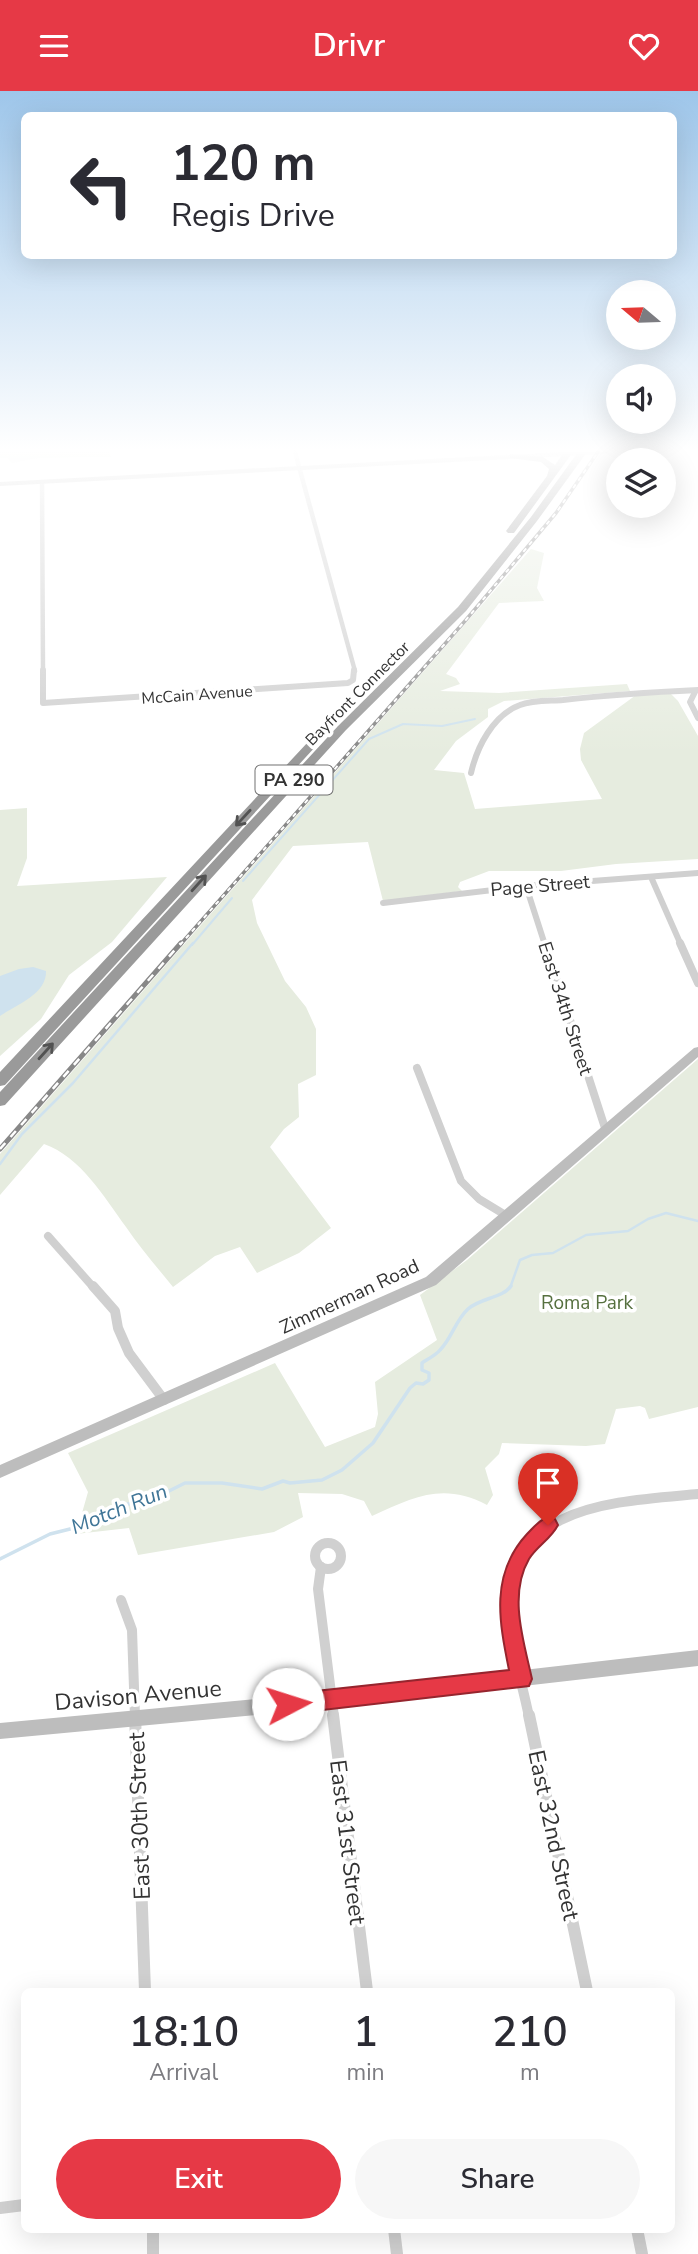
<!DOCTYPE html>
<html lang="en">
<head>
<meta charset="utf-8">
<style>
	:root { --surface:#fff; --page:#f7f7f7; --text:#2b2b33; --muted:#7c7c81; --accent:#e63946 }
	body { margin:0; font-family:"Nunito Sans",sans-serif; background:var(--page); color:var(--text); height:100vh; display:flex; flex-direction:column; font-size:26px; white-space:nowrap }
	* { box-sizing:border-box; margin:0 }
	p { font-size:23px; color:var(--muted) }
	.icon { flex:none; width:38px; height:38px; fill:none; stroke:currentColor; stroke-width:2; stroke-linecap:round; stroke-linejoin:round }
	.map { position:relative; flex:1; overflow:hidden }
	.sheet { position:absolute; left:21px; top:1897px; width:654px; height:245px; display:flex; flex-direction:column; background:var(--surface); border-radius:10px; box-shadow:0 7px 28px #0002 }
	.sheet>* { flex:none }
	.guide { position:absolute; left:21px; top:21px; width:656px; height:147px; border-radius:10px; box-shadow:0 7px 28px #0002; background:#fff; color:var(--text); overflow:hidden }
	.needle { width:46px; rotate:289deg }
	.fabs { position:absolute; left:606px; top:189px; display:grid; gap:14px }
	.fabs a { display:grid; place-items:center; width:70px; height:70px; border-radius:50%; background:var(--surface); box-shadow:0 7px 28px #0002; font-size:35px }
	.pin { position:absolute; display:grid; place-items:center; width:60px; height:60px; color:#fff; margin:-72px -30px; border-radius:50% 50% 50% 0; rotate:-45deg; box-shadow:0 0 7px #0007 }
	.pin .icon { rotate:45deg }
	.me { position:absolute; width:77px; margin:-38px; rotate:85deg; stroke-linejoin:round; filter:drop-shadow(0 0 5px #0008) }
	.turn { display:flex; align-items:center; gap:24px; height:147px; padding:0 35px; font-size:32px }
	.turn .icon { width:91px; height:91px; stroke-width:2.5 }
	.turn b { display:block; font-size:49px; line-height:60px }
	.eta { display:flex; justify-content:space-evenly; align-items:center; height:119px; text-align:center }
	.eta b { font-size:42px; font-weight:600; line-height:49px }
	.primary-button { display:flex; gap:14px; margin-top:auto; padding:14px 35px }
	.primary-button a { flex:1; height:80px; border-radius:42px; background:var(--accent); color:#fff; font-size:28px; font-weight:600; line-height:80px; text-align:center }
	.primary-button a+a { background:var(--page); color:var(--text) }
	header { display:flex; justify-content:space-between; align-items:center; height:91px; padding:0 35px; background:var(--accent); color:#fff; font-size:32px; font-weight:600 }
	.map>svg:first-child { display:block }
	.green { fill:#e6ecdf }
	.water { fill:#cfe2ee }
	.lines { fill:none; stroke-linecap:round; stroke-linejoin:round }
	.stream-far2 { stroke:#cfe2ee; stroke-width:2 }
	.stream-far1 { stroke:#cfe2ee; stroke-width:2.5 }
	.stream { stroke:#cfe2ee; stroke-width:3.5 }
	.street-far4 { stroke:#d0d0d0; stroke-width:4.5 }
	.street-far3 { stroke:#d0d0d0; stroke-width:6 }
	.street-far2 { stroke:#d0d0d0; stroke-width:8 }
	.street-far1 { stroke:#d0d0d0; stroke-width:10 }
	.street { stroke:#d0d0d0; stroke-width:12 }
	.secondary { fill:#bdbdbd; fill-rule:evenodd }
	.highway { fill:#9a9a9a; fill-rule:evenodd }
	.rail-far1-casing { stroke:#888; stroke-width:3.5 }
	.rail-casing { stroke:#888; stroke-width:5 }
	.rail-far1 { stroke:#fff; stroke-width:2; stroke-dasharray:4.5; stroke-linecap:butt }
	.rail { stroke:#fff; stroke-width:2.5; stroke-dasharray:8; stroke-linecap:butt }
	.oneway { stroke:#525252 }
	.route { fill:#e63946; stroke:#96252e; stroke-width:2 }
	.labels { text-anchor:middle; stroke-width:7; stroke-linejoin:round; paint-order:stroke }
	.far-street-label { font-size:16px; fill:#333; stroke:#fff }
	.shield { fill:#fff; stroke:#707070; stroke-width:2 }
	.shield-label { font-size:18px; font-weight:bold; fill:#333 }
	.street-label { font-size:19px; fill:#333; stroke:#fff }
	.park-label { font-size:19px; fill:#56703f; stroke:#fff }
	.water-label { font-size:21px; font-style:italic; fill:#3f7597; stroke:#fff }
	.near-street-label { font-size:23px; fill:#333; stroke:#fff }
</style>
</head>
<body>
<header><svg class="icon" aria-label="menu" viewBox="0 0 24 24"><path d="M4 6h16M4 12h16M4 18h16"/></svg>Drivr<svg class="icon" aria-label="heart" viewBox="0 0 24 24"><path d="M12 20l-8-8c-3-5 5-10 8-4 3-6 11-1 8 4z"/></svg></header>
<div class="map">
<svg width="698" height="2163" viewBox="0 0 698 2163">
	<rect width="100%" height="100%" fill="#fff"/>
	<g class="green">
		<polygon points="0,361 110,361 111,366 37,367 12,372 7,367 0,367"/>
		<path d="M531 458 544 462 537 497 544 510 499 512 446 583 456 587 460 593 440 600 499 602 627 593 630 600 504 610 488 618V626L456 650 434 679 464 682 475 718 602 708 581 669 580 658 584 642 636 604 670 602 678 610 698 645V768L616 773 561 780H489L460 791 458 796 462 800 383 810 368 751 293 755 252 809 257 832 285 890 306 916 316 938V984L298 993 299 1026 284 1038 270 1056 331 1137 299 1162 257 1182 240 1156 215 1165 173 1196C157 1176 140 1157 126 1136 104 1106 81 1066 44 1053L0 1104V1063Z"/>
		<polygon points="27,717 27,767 17,795 167,786 112,851 69,884 41,928 0,965 0,719"/>
		<path d="M698 968V1316L649 1328 645 1317 640 1315 616 1318 605 1353 586 1355 502 1352 499 1363 485 1377 493 1404 487 1414C443 1391 414 1406 372 1425L364 1410 342 1403 298 1402 303 1426 274 1441 138 1464 129 1437 76 1443 88 1401 68 1362 275 1272 325 1356 375 1336 378 1323 375 1291 437 1249 420 1204 467 1169Z"/>
	</g>
	<path class="water" d="M33 876 46 880C47 903 16 914 0 925V885L19 878Z"/>
	<g class="lines">
		<g class="stream-far2">
			<polyline points="243,790 369,648 403,633 442,635 475,628"/>
			<polyline points="192,854 232,807"/>
		</g>
		<g class="stream-far1">
			<polyline points="0,1073 22,1043 73,992 193,852"/>
			<polyline points="510,1197 520,1169 532,1164 553,1162 586,1144 628,1140 648,1128 666,1122 698,1130"/>
		</g>
		<path class="stream" d="M0 1468 50 1443 86 1434 118 1416 163 1403 185 1392H222L262 1398 283 1390 290 1392 322 1389 342 1379 373 1352 410 1297 416 1292 423 1293 429 1289V1282L422 1279V1272C428 1268 436 1264 440 1259 452 1247 455 1230 468 1218 480 1207 503 1207 511 1195"/>
		<g class="street-far4">
			<polyline points="295,361 355,580"/>
			<polyline points="42,391 43,580"/>
		</g>
		<g class="street-far3">
			<polyline points="43,579 43,612 348,592 353,589 354,579"/>
			<polyline points="695,601 690,611 698,627"/>
			<path d="M471 682C477 656 493 624 520 614 532 609 549 610 563 609 608 604 653 601 698 599"/>
			<polyline points="651,786 681,854"/>
			<polyline points="526,795 545,854"/>
			<polyline points="383,812 526,795 698,782"/>
		</g>
		<g class="street-far2">
			<polyline points="545,852 606,1040"/>
			<polyline points="680,852 698,892"/>
			<polyline points="417,977 461,1090 479,1108 507,1125"/>
			<polyline points="48,1145 94,1197"/>
		</g>
		<g class="street-far1">
			<polyline points="93,1195 115,1220 118,1237 129,1262 164,1309"/>
			<circle cx="328" cy="1465" r="13"/>
			<polyline points="321,1476 318,1498 334,1626"/>
			<polyline points="121,1509 132,1539 135,1626"/>
			<path d="M529 1626C523 1595 512 1562 509 1531 500 1413 612 1411 698 1403"/>
		</g>
		<g class="street">
			<polyline points="135,1624 145,1900"/>
			<polyline points="333,1624 367,1900"/>
			<polyline points="529,1624 587,1900"/>
			<polyline points="0,2117 24,2114"/>
			<polyline points="153,2138 153,2163"/>
			<polyline points="394,2138 397,2163"/>
			<polyline points="637,2138 642,2163"/>
		</g>
		<g class="secondary">
			<polygon points="562,361 607,361 604,363 0,395 0,391"/>
			<polygon points="698,956 698,966 436,1194 0,1387 0,1374 426,1186 694,957"/>
			<polygon points="698,1559 698,1575 330,1617 0,1648 0,1632 330,1601"/>
		</g>
		<g class="highway">
			<polygon points="564,361 573,361 514,442 508,442 506,440 547,385 549,378 541,371 510,367 510,363 543,366 555,374"/>
			<polygon points="578,361 587,361 537,430 466,520 346,639 5,1014 0,1015 0,1001 338,635 458,516 531,426"/>
			<polygon points="312,650 318,653 316,655 5,994 0,995 0,981 308,651"/>
		</g>
		<defs>
			<polyline id="rail-far1" points="180,854 465,530 556,422 598,361"/>
			<polyline id="rail" points="0,1058 181,852"/>
		</defs>
		<use href="#rail-far1" class="rail-far1-casing"/>
		<use href="#rail" class="rail-casing"/>
		<use href="#rail-far1" class="rail-far1"/>
		<use href="#rail" class="rail"/>
	</g>
	<defs><path id="oneway-shaft" d="M-6 0H5M1.5-3L5.5 0L1.5 3" fill="none" stroke-width="1.6" stroke-linecap="round" stroke-linejoin="round" transform="scale(1.75)"/></defs>
	<g class="oneway">
		<use href="#oneway-shaft" transform="translate(243 727) rotate(133)"/>
		<use href="#oneway-shaft" transform="translate(199 792) rotate(-48)"/>
		<use href="#oneway-shaft" transform="translate(46 960) rotate(-48)"/>
	</g>
	<linearGradient id="sky" x2="0" y2="1"><stop stop-color="#9ec6ea"/><stop offset="0.54" stop-color="#fff"/><stop offset="1" stop-color="#fff" stop-opacity="0"/></linearGradient>
	<rect width="698" height="664" fill="url(#sky)"/>
	<path class="route" d="M548 1426 555 1428 558 1434C551 1448 537 1455 529 1468 508 1504 524 1551 532 1588L529 1595 288 1623 281 1620 278 1613 281 1606 288 1603 509 1579C499 1530 490 1483 527 1443 534 1436 539 1429 548 1426Z"/>
	<g class="labels">
		<g class="far-street-label">
			<text transform="translate(357 602) rotate(-45)" y="6">Bayfront Connector</text>
			<text transform="translate(197 603) rotate(-4)" y="6">McCain Avenue</text>
		</g>
		<rect class="shield" x="255.5" y="674.5" width="77" height="29" rx="5"/>
		<g class="shield-label">
			<text x="294" y="695">PA 290</text>
		</g>
		<g class="street-label">
			<text transform="translate(540 794) rotate(-5)" y="7">Page Street</text>
			<text transform="translate(566 917) rotate(72)" y="7">East 34th Street</text>
			<text transform="translate(349 1205) rotate(-25)" y="7">Zimmerman Road</text>
		</g>
		<g class="park-label">
			<text x="587" y="1218">Roma Park</text>
		</g>
		<g class="water-label">
			<text transform="translate(119 1418) rotate(-22)" y="7">Motch Run</text>
		</g>
		<g class="near-street-label">
			<text transform="translate(138 1604) rotate(-5)" y="8">Davison Avenue</text>
			<text transform="translate(139 1725) rotate(-92)" y="8">East 30th Street</text>
			<text transform="translate(554 1744) rotate(78)" y="8">East 32nd Street</text>
			<text transform="translate(348 1751) rotate(83)" y="8">East 31st Street</text>
		</g>
	</g>
</svg>
<div class="fabs">
<a><svg class="needle" viewBox="-14 -14 28 28"><path d="M0-13l5 13h-10z" fill="#e53935"/><path d="M0 13l5-13h-10z" fill="#7c7c81"/></svg></a>
<a><svg class="icon" aria-label="sound" viewBox="0 0 24 24"><path d="M4 9h4l5-4v14l-5-4H4zM17 9q2 3 0 6"/></svg></a>
<a><svg class="icon" aria-label="layers" viewBox="0 0 24 24"><path d="M12 4l9 5-9 5-9-5zM3 14l9 5 9-5"/></svg></a>
</div>
<div class="pin" style="left:548px;top:1434px;background:#d93025"><svg class="icon" aria-label="arrive" viewBox="0 0 24 24"><path d="M6 21V4h12l-3 4 3 4H6"/></svg></div>
<svg class="me" style="left:288px;top:1613px" viewBox="-20 -20 40 40"><circle r="19" fill="#fff"/><path d="M0-13L10 11 0 6-10 11z" fill="#e63946"/></svg>
<div class="guide">
<div class="turn"><svg class="icon" aria-label="left" viewBox="0 0 24 24"><path d="M17 20v-9H6M10 6l-5 5 5 5"/></svg><div><b>120 m</b>Regis Drive</div></div>
</div>
<section class="sheet">
<div class="eta">
<div><b>18:10</b><p>Arrival</p></div>
<div><b>1</b><p>min</p></div>
<div><b>210</b><p>m</p></div>
</div>
<div class="primary-button"><a>Exit</a><a>Share</a></div>
</section>
</div>
</body>
</html>
